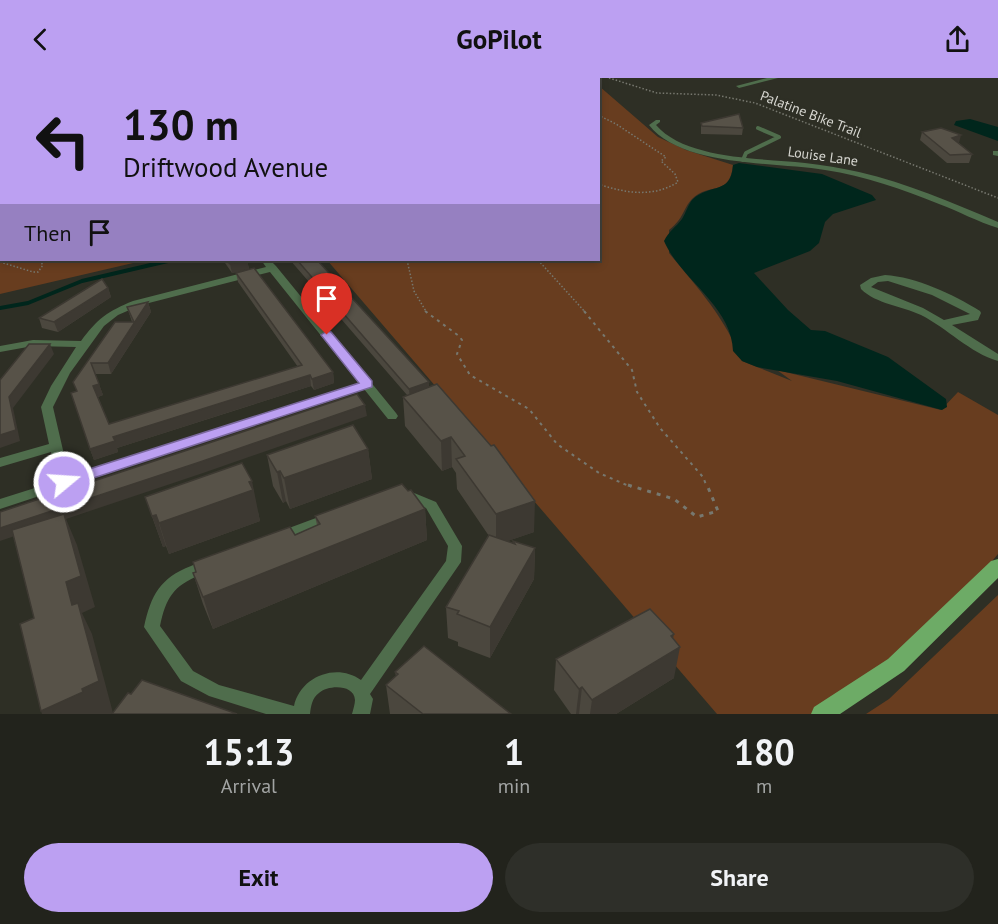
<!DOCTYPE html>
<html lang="en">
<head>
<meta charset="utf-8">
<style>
	:root { --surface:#22231c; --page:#2e2f29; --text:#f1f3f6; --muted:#a2a4a3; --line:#3f403b; --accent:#bca0f2 }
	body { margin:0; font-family:"PT Sans",sans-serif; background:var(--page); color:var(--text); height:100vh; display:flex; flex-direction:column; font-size:22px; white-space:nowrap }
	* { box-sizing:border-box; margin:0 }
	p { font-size:20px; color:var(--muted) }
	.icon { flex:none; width:33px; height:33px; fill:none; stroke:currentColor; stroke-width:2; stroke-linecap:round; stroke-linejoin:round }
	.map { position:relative; height:636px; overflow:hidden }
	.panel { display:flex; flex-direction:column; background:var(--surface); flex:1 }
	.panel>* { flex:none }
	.guide { position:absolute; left:0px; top:0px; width:600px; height:183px; box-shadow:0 3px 9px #0003,0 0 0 2px var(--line); background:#bca0f2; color:#111; overflow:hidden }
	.pin { position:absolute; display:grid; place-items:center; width:51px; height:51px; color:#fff; margin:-62px -26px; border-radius:50% 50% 50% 0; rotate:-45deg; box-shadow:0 0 6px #0007 }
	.pin .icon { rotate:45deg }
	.me { position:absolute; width:66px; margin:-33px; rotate:72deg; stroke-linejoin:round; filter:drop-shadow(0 0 4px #0008) }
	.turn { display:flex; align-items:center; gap:21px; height:126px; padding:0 24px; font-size:27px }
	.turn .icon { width:78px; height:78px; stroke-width:2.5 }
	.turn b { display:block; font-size:42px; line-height:51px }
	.then { display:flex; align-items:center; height:57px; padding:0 24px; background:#0003; gap:12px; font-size:22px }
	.eta { display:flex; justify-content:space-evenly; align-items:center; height:102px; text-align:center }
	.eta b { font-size:36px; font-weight:700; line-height:42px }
	.primary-button { display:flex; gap:12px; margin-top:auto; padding:12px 24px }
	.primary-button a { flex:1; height:69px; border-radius:36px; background:var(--accent); color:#111; font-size:24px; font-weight:700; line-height:69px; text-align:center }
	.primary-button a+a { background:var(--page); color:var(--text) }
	header { display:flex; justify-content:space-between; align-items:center; height:78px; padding:0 24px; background:var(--accent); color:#111; font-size:27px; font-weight:700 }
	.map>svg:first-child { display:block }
	.green { fill:#683d1f }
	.water { fill:#00261c }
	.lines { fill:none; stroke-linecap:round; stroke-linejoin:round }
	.stream { stroke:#00261c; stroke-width:4 }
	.path-far2 { stroke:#77786f; stroke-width:1.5; stroke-dasharray:1.5 2; stroke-linecap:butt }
	.path-far1 { stroke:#77786f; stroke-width:2; stroke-dasharray:3 4.5; stroke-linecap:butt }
	.path { stroke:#77786f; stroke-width:3; stroke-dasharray:4 6; stroke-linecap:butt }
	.service { stroke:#4f6d4c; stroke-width:4 }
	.minor { fill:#4f6d4c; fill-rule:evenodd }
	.primary { fill:#6dab66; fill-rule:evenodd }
	.wall { fill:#4b473e }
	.shaded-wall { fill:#3d3932 }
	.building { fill:#575248; stroke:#3d3932; stroke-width:1.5 }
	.route { fill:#bca0f2; stroke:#7a689d; stroke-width:1.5 }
	.labels { text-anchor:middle; stroke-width:4.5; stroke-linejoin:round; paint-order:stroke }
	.far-street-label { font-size:14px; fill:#d6d6d0; stroke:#2e2f25 }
</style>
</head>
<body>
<header><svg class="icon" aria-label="back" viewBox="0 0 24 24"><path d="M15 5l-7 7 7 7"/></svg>GoPilot<svg class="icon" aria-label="share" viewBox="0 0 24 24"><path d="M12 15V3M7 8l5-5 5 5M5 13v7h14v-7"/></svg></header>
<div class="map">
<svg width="998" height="636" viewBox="0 0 998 636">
	<rect width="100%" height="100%" fill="#2e2f25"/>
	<g class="green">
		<polygon points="0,0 591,0 592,1 2,2 2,182 146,182 0,216"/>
		<path d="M599 8 658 59 686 72 733 87C730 119 709 104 692 121 682 132 685 139 669 152V175C698 210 726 241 742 283L792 303 777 292 941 332 958 314 998 337V476L941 544 815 636H717L327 182H598Z"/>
		<polygon points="998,517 998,636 866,636 889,621"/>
	</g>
	<g class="water">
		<polygon points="970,41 998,49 998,63 954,47 956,43"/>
		<path d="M739 85 822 96 872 117 876 122 833 136 825 144 819 165 810 173 754 195 788 232 811 252 825 253 888 279 946 321 947 329 942 332 837 303 757 289 742 283 733 273C732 228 680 201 664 163 669 153 676 149 682 141 686 135 688 126 693 121 711 105 731 117 733 87Z"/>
	</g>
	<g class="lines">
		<polyline class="stream" points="0,230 28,225 82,203 172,182"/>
		<g class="path-far2">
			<polyline points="609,0 657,15 716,17 755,25 998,120"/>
			<polyline points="365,2 369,0"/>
			<path d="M598 37 616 46 666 79 661 83 675 96 678 104C653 120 625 115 598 106"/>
			<polyline points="407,182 414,213 427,235"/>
			<polyline points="538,182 586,235"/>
			<polyline points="0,184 33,194 38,194 43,187 39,182"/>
		</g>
		<g class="path-far1">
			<polyline points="425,233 459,258 462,262 457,276 470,297 529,331 557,366 599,395 631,409"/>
			<polyline points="584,233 632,292 637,314 660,350 703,399 707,409"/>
		</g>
		<polyline class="path" points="628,407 674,421 697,439 718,433 707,407"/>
		<polyline class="service" points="743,82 746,75 779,59 758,50"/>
		<g class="minor">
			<polygon points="767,0 778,0 739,10 736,8"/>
			<path d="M656 42H660V44L656 47C686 82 762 80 805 85 823 87 841 90 859 94 907 105 953 125 998 144V150C978 144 958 133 939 126 902 111 865 98 825 92 776 84 681 89 649 47Z"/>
			<polygon points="993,73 998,73 998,78 993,77"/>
			<path d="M261 182H270L276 188 396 335 398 338 396 341H388L364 311 0 431V421L57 403 51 374 0 389V380L49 366 41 329 51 308 76 269 33 268 0 274V268L33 262 81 263C97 241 108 233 133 223L266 189ZM270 194 359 305 69 398 53 329 70 295 104 248 118 237 141 227Z"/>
			<path d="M885 197C916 199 953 216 980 233L981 235 978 242 952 247 998 276V283C970 275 947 250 921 237 902 228 876 226 861 211L860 207 871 200ZM888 203 932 217 970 236 944 242 923 230 871 209 878 204Z"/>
			<path d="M402 410 436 424 462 468 461 484 370 616 373 621 370 636H352C353 632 355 626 355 622 354 606 328 607 319 615 312 620 311 628 310 636H266L209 618 181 603 144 549C151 517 160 500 191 488 199 484 206 480 214 483L217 487C213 493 207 494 200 497 173 508 166 520 160 548L193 593 219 607 294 628C300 599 336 584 361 602L446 483 448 468 426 430 397 418 395 415 397 412Z"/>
			<polygon points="332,434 337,435 339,439 337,443 278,465 273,464 271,460 273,456"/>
		</g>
		<polygon class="primary" points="998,481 998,500 904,593 840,636 811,636 814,629 888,581 991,483"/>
	</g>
	<g class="wall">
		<polygon points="701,45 743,50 742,57 701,56"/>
		<polygon points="922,54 959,65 972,76 969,85 947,85 920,62"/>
		<polygon points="223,182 247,182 249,191 232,195"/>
		<polygon points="290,182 317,182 429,304 429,309 534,454 507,463 513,465 513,463 535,470 534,501 490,580 458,568 458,564 448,560 446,529 489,458 457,411 456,395 452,389 442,393 405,348 403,319 407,317"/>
		<polygon points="236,195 333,294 334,305 314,312 311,308 280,318 117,370 118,374 94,382 90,371 77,313 73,304 132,244 127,229 148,224 151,234 111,296 95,296 103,317 98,319 109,346 298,289 238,204"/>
		<polygon points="108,210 111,219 58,254 42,250 39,240"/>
		<polygon points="368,371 372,401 290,431 286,423 283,425 273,408 267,377"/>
		<polygon points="408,413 425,431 427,462 213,551 203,526 193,495 196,494 193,484 295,457 317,447 315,438"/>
		<polygon points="145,419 259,434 258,434 260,443 169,476 166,468 163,469"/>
		<polygon points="673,561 674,600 616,636 571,636 554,612 556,581"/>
		<polygon points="395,594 511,636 390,636 386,607 396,598"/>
	</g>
	<g class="shaded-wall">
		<polygon points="961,57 959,65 952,60"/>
		<polygon points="247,182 249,191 232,195 230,186"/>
		<polygon points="108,210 111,219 58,254 54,244"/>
		<polygon points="148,224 151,234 111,296 108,285"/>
		<polygon points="50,266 54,276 13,330 20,363 0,370 0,357 9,319"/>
		<polygon points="333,294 334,305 314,312 312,301"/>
		<polygon points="310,297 311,308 117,370 118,374 94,382 90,371 113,359"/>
		<polygon points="429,304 429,314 410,321 409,311"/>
		<polygon points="99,306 103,317 97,319 93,308"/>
		<polygon points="365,327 367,338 203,395 66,441 77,467 95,529 82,535 92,556 113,635 111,636 42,636 41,633 72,527 66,504 65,441 0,463 0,450"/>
		<polygon points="451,359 452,389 442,393 441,363"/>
		<polygon points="368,371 372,401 290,431 284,400"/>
		<polygon points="280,393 286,423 283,425 277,394"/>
		<polygon points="252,403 260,443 169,476 159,445"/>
		<polygon points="535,423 534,454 496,467 496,436"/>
		<polygon points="425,431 427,462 213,551 203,519"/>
		<polygon points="156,437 166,468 163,469 152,438"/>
		<polygon points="535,470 534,501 490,580 490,549"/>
		<polygon points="674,556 670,575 680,569 674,600 616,636 590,636 592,622"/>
		<polygon points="582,609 579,636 576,636 579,611"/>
	</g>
	<g class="building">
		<polygon points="739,36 743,50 702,48 701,45"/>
		<polygon points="941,50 961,57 952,60 972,76 950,77 922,54"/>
		<polygon points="226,182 247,182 230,186"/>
		<polygon points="297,182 317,182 429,304 409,311"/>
		<polygon points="254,190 333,294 312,301 310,297 278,307 113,359 115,363 90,371 71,315 77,313 73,304 115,244 134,244 127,229 148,224 108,285 91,285 99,306 93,308 109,346 302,287 236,195"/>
		<polygon points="102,201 108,210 54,244 39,240"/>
		<polygon points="29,266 50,266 9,319 16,352 0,357 0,302"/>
		<polygon points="437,306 491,368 494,367 535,423 496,436 456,381 465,378 451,359 441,363 403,319"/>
		<polygon points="357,316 365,327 200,384 0,450 0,434"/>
		<polygon points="353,347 368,371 284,400 280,393 277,394 267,377"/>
		<polygon points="242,385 252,403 249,404 253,412 159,445 156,437 152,438 145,419"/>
		<polygon points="402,406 408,413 411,412 425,431 203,519 193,495 196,494 193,484 290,449 295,457 320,446 315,438"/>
		<polygon points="64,436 81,498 66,504 72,527 78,525 99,603 82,611 83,614 41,633 20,546 34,540 12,452"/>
		<polygon points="489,457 515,466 513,463 535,470 490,549 457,536 459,533 446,529"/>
		<polygon points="650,531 674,556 671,558 680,569 592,622 582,609 579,611 556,581"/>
		<polygon points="424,568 511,636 423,636 386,607 398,596 395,594"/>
		<polygon points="142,602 237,636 112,636 128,615 131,616"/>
	</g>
	<polygon class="route" points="327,253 331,254 372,303 372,309 69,408 58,408 56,404 58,401 359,305 321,257"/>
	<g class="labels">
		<g class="far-street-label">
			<text transform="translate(811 36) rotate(21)" y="5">Palatine Bike Trail</text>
			<text transform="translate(823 78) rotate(8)" y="5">Louise Lane</text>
		</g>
	</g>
</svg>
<div class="pin" style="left:327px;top:257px;background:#d93025"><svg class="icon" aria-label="arrive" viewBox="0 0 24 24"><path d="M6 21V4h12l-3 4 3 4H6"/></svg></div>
<svg class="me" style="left:64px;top:404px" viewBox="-20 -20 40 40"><circle r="17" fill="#bca0f2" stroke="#fff" stroke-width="3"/><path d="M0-11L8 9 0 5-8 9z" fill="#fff"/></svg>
<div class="guide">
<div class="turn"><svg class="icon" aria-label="left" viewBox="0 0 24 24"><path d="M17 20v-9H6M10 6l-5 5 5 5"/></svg><div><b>130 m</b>Driftwood Avenue</div></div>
<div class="then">Then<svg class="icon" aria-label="arrive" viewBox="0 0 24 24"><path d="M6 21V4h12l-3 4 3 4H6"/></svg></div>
</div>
</div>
<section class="panel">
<div class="eta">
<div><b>15:13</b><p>Arrival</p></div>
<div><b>1</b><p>min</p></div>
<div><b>180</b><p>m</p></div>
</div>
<div class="primary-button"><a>Exit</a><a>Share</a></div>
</section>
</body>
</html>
